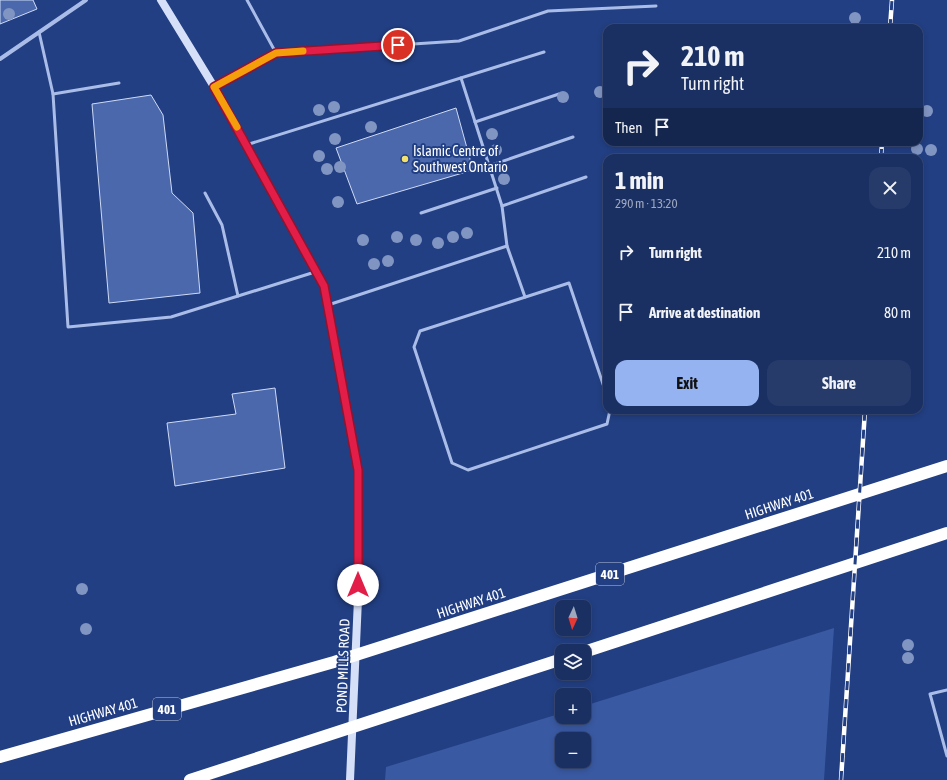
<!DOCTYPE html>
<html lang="en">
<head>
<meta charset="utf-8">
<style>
	:root { --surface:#1a2f62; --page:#273b6b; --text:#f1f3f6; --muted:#9fa9be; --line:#384a77; --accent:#95b2f1 }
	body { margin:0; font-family:"Asap Condensed",sans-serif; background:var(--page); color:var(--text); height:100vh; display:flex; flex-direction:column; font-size:15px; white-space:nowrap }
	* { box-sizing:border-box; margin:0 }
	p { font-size:13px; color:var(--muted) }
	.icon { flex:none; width:22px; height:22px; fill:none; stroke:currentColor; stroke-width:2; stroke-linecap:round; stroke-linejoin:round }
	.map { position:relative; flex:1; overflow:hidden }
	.details { position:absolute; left:603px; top:154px; width:320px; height:260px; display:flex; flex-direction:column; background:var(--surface); border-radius:12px; box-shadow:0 2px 6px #0003,0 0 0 1px var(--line) }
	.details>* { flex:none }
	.banner { position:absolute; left:603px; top:24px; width:320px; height:122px; border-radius:12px; box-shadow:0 2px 6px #0003,0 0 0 1px var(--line); background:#1a2f62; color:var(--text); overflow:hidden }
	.needle { width:26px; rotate:184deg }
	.controls { position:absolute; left:555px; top:600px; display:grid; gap:8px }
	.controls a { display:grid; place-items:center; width:36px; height:36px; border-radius:8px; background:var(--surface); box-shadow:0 2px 6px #0003,0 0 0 1px var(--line); font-size:20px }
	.pin { position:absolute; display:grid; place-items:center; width:34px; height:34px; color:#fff; margin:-17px; border:2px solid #fff; border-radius:50%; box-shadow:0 1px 4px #0007 }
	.me { position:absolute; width:44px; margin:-22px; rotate:0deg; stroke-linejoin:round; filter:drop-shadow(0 0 3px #0008) }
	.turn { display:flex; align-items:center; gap:14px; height:84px; padding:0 12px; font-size:18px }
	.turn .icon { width:52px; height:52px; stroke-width:2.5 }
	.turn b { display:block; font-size:28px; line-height:34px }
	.then { display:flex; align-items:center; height:38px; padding:0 12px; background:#0003; gap:8px; font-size:15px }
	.round { display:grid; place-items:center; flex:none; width:42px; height:42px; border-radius:12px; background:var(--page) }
	.head { display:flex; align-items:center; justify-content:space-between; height:68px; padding:0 12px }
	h1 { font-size:24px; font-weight:700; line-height:30px }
	.action { display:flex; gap:8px; margin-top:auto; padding:8px 12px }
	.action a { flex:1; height:46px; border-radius:12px; background:var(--accent); color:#111; font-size:16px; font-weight:700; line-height:46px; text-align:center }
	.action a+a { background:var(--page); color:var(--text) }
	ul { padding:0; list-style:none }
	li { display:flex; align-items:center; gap:12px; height:60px; padding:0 12px }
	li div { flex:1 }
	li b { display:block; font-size:15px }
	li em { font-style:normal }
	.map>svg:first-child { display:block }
	.green { fill:#3959a2; fill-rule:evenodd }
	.building { fill:#4b68ac; stroke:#cedbf6 }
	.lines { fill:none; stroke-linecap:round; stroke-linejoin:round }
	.service { stroke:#aabde8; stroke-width:3 }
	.minor { stroke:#aabde8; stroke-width:4 }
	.secondary { stroke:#d5dff7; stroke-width:8 }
	.motorway { stroke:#fff; stroke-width:12 }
	.rail-casing { stroke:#fff; stroke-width:4.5 }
	.rail { stroke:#223f83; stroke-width:3; stroke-dasharray:9; stroke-linecap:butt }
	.tree { fill:#8195c2 }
	.route-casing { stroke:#92132f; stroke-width:10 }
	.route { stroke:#e11d48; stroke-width:7 }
	.slow { stroke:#f59e0b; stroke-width:7 }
	.poi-dot { fill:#f4e06d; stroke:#223f83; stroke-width:1.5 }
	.labels { text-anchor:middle; stroke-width:4; stroke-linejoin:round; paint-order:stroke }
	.shield { fill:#223f83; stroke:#bdc5da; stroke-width:1 }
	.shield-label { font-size:13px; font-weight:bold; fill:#fff }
	.poi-label { font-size:14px; fill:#fff; stroke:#223f83; text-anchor:start }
	.street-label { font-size:14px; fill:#fff; stroke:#223f83 }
</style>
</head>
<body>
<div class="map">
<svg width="947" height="780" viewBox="0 0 947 780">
	<rect width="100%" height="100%" fill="#223f83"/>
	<path class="green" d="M834 628 824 780H385L386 767 562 713V717H584V706ZM562 739H584V761H562Z"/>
	<g class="building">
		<polygon points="0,0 33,0 37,9 0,24"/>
		<polygon points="151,95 163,115 172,193 193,213 200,293 109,303 92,104"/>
		<polygon points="456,108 473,170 357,204 336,148"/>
		<polygon points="275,388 285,468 175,486 167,423 236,414 232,394"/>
	</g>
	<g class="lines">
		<g class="service">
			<polyline points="39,32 53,94 68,327 171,317 315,272"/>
			<polyline points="276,53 459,41 548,11 656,6"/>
			<polyline points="461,78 502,206 507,246 525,297"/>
			<polyline points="214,87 276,53 247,0"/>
			<polyline points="53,94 119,83"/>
			<polyline points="475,122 559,94"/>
			<polyline points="246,145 544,52"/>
			<polyline points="489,166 573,137"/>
			<polyline points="205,193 222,225 238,296"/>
			<polyline points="502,206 586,177"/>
			<polyline points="421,213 497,188"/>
			<polyline points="328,305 507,246"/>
			<polyline points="607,396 569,283 420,331 414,347 452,463 468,470 607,424 610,410"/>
			<polyline points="947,690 930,694 947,756"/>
		</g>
		<polyline class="minor" points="0,59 86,0"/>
		<polyline class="secondary" points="161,0 216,90 324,286 358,470 358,599 350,780"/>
		<g class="motorway">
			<polyline points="584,652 947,533"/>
			<polyline points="0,757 334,662 947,466"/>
			<polyline points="190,780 562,659"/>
		</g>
		<defs>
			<g id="rail">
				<polyline points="890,28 892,0"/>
				<polyline points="881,158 882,142"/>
				<polyline points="841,780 865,410"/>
			</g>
		</defs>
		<use href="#rail" class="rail-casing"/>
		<use href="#rail" class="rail"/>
	</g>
	<g class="tree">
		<circle cx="9" cy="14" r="6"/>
		<circle cx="855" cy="18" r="6"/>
		<circle cx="600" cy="92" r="6"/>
		<circle cx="563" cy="97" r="6"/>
		<circle cx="334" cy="107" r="6"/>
		<circle cx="319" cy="110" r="6"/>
		<circle cx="927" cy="111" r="6"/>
		<circle cx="371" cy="127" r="6"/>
		<circle cx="492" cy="134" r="6"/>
		<circle cx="335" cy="139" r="6"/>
		<circle cx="917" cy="149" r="6"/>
		<circle cx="496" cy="150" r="6"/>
		<circle cx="931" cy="150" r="6"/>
		<circle cx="319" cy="156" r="6"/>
		<circle cx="340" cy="167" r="6"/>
		<circle cx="327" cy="169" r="6"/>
		<circle cx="504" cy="179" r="6"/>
		<circle cx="338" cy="202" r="6"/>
		<circle cx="467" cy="233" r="6"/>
		<circle cx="397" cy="237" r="6"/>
		<circle cx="453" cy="237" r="6"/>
		<circle cx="363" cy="240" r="6"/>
		<circle cx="416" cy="240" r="6"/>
		<circle cx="438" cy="243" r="6"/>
		<circle cx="388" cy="261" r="6"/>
		<circle cx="374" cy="264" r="6"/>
		<circle cx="82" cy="589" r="6"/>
		<circle cx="86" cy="629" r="6"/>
		<circle cx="908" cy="645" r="6"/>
		<circle cx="908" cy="658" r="6"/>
	</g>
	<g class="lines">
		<defs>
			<polyline id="route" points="358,585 358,470 324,286 214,87 276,53 398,45"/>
		</defs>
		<use href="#route" class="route-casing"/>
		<use href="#route" class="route"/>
		<polyline class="slow" points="237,127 214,87 276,53 303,51"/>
	</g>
	<circle class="poi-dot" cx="405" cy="159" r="4"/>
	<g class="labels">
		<g class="shield">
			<rect x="596" y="563" width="28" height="22" rx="3"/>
			<rect x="153" y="698" width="28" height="22" rx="3"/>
		</g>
		<g class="shield-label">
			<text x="610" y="579">401</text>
			<text x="167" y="714">401</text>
		</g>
		<g class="poi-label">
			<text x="413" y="156">Islamic Centre of<tspan x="413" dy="16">Southwest Ontario</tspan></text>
		</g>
		<g class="street-label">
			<text transform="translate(779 504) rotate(-18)" y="5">HIGHWAY 401</text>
			<text transform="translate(471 603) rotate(-18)" y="5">HIGHWAY 401</text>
			<text transform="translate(343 666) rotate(-88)" y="5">POND MILLS ROAD</text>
			<text transform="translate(103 712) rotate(-16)" y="5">HIGHWAY 401</text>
		</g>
	</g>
</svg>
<div class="controls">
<a><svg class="needle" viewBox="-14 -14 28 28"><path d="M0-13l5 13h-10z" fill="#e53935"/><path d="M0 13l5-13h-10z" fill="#9fa9be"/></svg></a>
<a><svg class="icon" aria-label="layers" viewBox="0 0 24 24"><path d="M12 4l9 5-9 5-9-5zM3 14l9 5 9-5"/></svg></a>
<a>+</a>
<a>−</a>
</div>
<div class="pin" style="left:398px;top:45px;background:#d93025"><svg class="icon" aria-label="arrive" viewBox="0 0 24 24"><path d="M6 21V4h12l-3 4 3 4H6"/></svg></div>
<svg class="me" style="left:358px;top:585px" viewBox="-20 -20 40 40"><circle r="19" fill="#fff"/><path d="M0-13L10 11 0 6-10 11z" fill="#e11d48"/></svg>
<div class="banner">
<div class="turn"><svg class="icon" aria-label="right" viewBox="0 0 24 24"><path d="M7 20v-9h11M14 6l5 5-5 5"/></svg><div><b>210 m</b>Turn right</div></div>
<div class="then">Then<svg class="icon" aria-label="arrive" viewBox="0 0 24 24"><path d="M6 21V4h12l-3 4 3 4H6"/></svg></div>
</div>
<section class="details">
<div class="head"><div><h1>1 min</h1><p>290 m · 13:20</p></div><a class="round"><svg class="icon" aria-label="close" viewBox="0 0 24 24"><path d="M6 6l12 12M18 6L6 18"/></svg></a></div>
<ul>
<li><svg class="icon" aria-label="right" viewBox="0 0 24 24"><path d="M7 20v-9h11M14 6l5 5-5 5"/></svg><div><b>Turn right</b></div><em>210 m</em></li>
<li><svg class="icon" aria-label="arrive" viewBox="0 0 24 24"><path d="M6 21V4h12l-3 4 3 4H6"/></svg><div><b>Arrive at destination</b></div><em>80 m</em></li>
</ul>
<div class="action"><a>Exit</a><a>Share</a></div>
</section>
</div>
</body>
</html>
